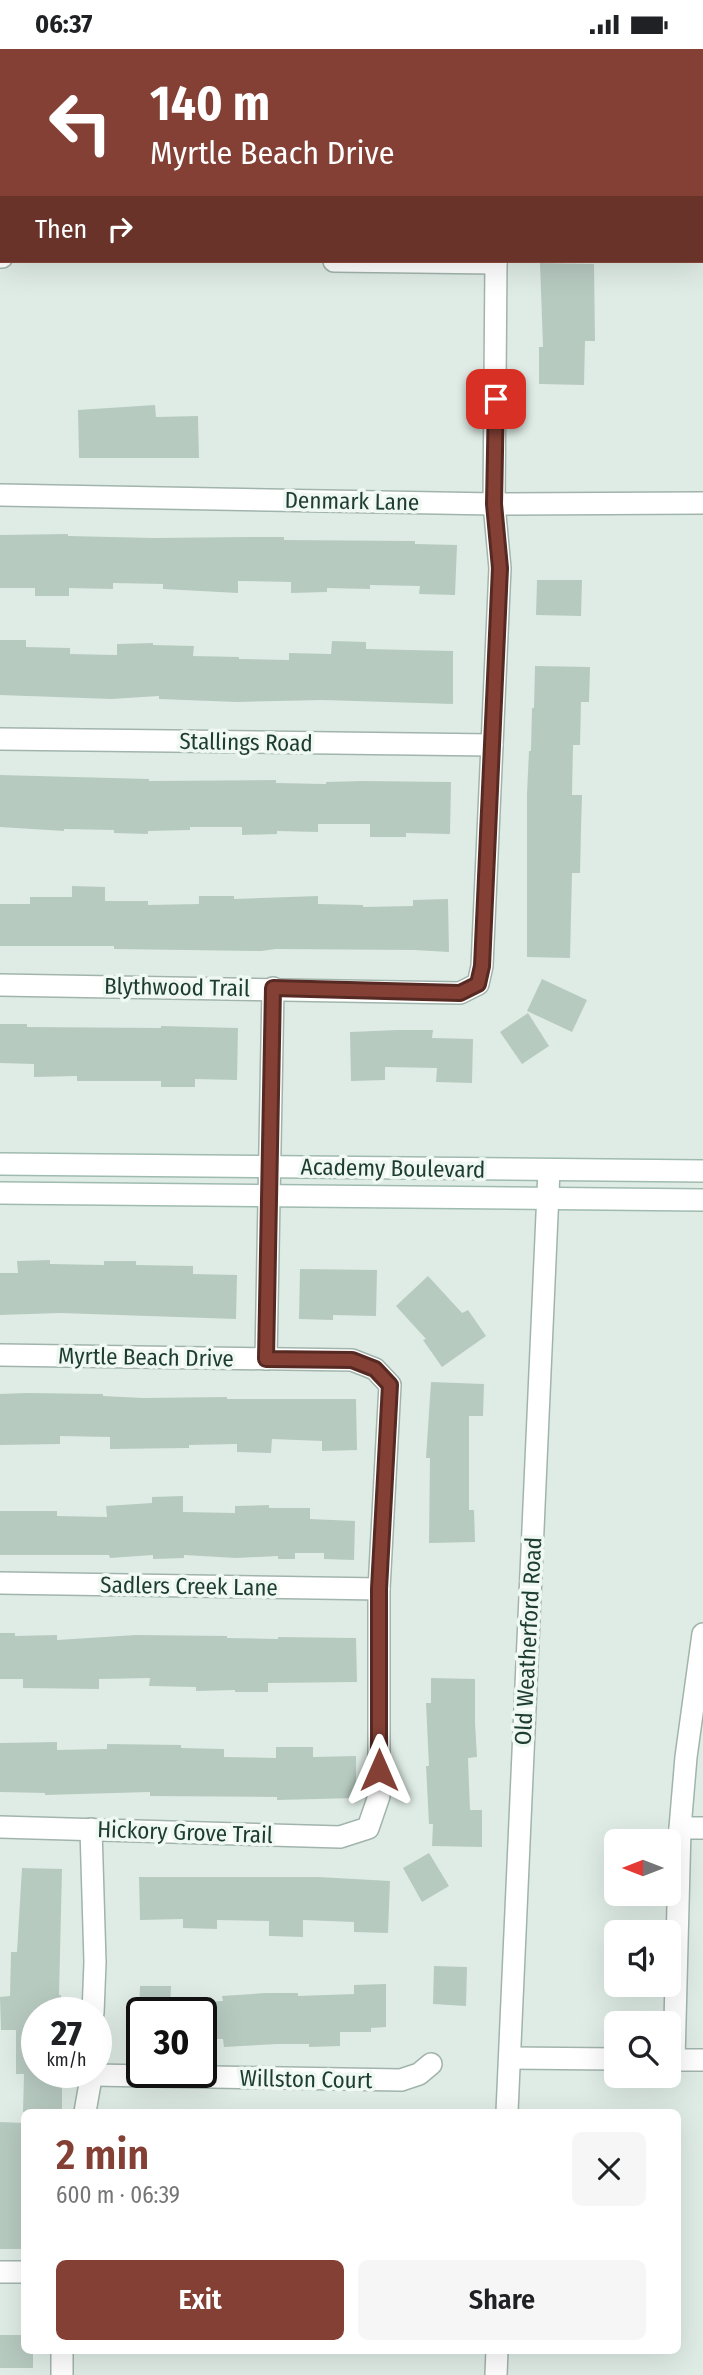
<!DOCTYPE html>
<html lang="en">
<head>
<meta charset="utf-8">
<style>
	:root { --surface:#fff; --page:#f6f6f6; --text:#202124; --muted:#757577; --accent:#844035 }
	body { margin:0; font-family:"Fira Sans Condensed",sans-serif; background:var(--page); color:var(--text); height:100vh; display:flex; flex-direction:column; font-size:26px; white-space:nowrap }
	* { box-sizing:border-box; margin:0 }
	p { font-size:23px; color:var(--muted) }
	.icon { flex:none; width:38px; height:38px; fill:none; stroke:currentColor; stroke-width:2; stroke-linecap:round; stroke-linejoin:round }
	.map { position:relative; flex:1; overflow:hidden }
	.sheet { position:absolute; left:21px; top:2060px; width:660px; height:245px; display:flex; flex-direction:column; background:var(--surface); border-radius:10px; box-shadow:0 7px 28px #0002 }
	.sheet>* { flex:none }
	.hud { position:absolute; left:0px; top:0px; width:704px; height:214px; box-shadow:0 7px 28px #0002; background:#844035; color:#fff; overflow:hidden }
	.needle { width:46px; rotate:270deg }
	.controls { position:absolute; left:604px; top:1780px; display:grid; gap:14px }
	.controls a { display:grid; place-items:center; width:77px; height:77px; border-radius:10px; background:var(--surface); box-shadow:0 7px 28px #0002; font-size:35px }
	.speed { position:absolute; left:21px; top:1948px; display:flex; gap:14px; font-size:35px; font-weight:700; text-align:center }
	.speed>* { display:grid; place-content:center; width:91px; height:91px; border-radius:50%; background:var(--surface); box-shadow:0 7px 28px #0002; line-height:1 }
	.speed small { font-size:18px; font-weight:400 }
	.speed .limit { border:4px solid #111; border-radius:10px; background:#fff; color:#111 }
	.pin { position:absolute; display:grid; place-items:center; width:60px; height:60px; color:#fff; margin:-30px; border-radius:14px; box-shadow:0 4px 10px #0006 }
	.me { position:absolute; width:77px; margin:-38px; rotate:0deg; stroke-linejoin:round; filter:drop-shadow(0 0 5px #0008) }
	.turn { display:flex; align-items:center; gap:24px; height:147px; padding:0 35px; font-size:32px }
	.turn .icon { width:91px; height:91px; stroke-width:2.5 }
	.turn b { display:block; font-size:49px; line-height:60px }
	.then { display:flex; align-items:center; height:66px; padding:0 35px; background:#0003; gap:14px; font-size:26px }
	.round { display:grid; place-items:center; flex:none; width:74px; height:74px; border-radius:10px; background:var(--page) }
	.head { display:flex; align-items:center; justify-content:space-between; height:119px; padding:0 35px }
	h1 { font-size:42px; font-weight:600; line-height:52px; color:var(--accent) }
	.primary-button { display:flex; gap:14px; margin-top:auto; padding:14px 35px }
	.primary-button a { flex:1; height:80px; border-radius:10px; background:var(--accent); color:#fff; font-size:28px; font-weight:600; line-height:80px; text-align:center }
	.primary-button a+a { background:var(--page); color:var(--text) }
	.status { display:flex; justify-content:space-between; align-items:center; height:49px; padding:0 35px; background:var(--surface); direction:ltr }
	.status svg { height:19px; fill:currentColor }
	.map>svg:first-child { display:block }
	.building { fill:#b7cac0 }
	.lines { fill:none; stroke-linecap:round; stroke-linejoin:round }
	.minor-casing { stroke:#a1b4ac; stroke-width:24 }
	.secondary-casing { stroke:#9fbbaf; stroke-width:24 }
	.minor { stroke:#fff; stroke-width:21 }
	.secondary { stroke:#fff; stroke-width:21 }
	.route-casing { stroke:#562a22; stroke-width:18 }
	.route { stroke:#844035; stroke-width:12 }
	.labels { text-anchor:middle; stroke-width:7; stroke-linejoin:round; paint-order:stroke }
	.street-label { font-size:23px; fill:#1e3d32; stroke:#f0f8f3 }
</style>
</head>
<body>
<div class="status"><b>06:37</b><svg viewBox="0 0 49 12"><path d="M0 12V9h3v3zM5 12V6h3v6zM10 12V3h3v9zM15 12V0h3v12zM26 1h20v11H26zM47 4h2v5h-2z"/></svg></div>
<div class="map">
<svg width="703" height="2326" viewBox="0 0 703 2326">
	<rect width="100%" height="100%" fill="#dfece5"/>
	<g class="building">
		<polygon points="540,214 594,215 595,292 585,292 584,336 539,335 539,298 543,298"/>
		<polygon points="155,356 156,368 198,367 199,409 79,409 78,361"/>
		<polygon points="68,485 68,487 154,489 249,488 284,488 284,491 415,492 415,495 457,496 455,546 419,545 420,537 370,536 370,540 327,539 327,543 291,544 291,533 238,532 238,544 163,540 163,535 113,534 113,540 69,539 69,547 35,547 35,539 0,539 0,486"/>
		<polygon points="537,531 582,531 581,567 536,566"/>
		<polygon points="0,591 26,591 26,598 70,599 70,605 117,606 117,595 153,594 153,596 194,597 193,607 239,608 239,610 289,611 289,604 331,605 332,592 366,593 366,600 453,602 453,655 322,651 237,653 159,650 159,647 111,650 0,646"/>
		<polygon points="535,617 590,618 589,653 581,653 580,696 573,696 572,746 582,746 581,781 580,824 572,824 570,909 527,908 527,745 529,702 531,702 532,659 534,659"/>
		<polygon points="0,726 149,730 149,732 276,731 276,734 326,735 326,733 362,732 451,733 450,785 406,784 406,788 370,788 370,775 318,775 318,783 277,782 277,785 242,786 242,778 190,778 190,781 148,782 148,785 114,784 114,781 64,780 64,782 0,778"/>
		<polygon points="72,837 105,838 105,852 148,852 148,856 199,855 199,847 234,847 234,850 318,847 318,855 363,856 363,858 413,857 413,851 448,850 449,903 414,901 276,900 261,902 114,900 114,897 0,897 0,855 30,855 30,848 72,848"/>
		<polygon points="542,930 587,951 572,983 527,962"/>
		<polygon points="528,964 549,997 522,1015 500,983"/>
		<polygon points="0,975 27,975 27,978 161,979 161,977 238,979 237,1031 195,1030 195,1038 161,1038 161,1032 77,1032 77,1027 34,1028 34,1015 0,1014"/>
		<polygon points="397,981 433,981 432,989 473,990 472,1034 436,1033 437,1019 385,1018 385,1031 351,1032 350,983"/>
		<polygon points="50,1211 50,1215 104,1216 104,1212 136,1212 136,1216 193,1217 193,1225 237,1226 236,1270 60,1264 0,1266 0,1224 18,1224 17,1212"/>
		<polygon points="300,1220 377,1221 376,1267 333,1266 333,1271 299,1270"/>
		<polygon points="428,1227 462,1264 468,1261 486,1287 442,1318 423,1291 426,1290 396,1257"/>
		<polygon points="431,1333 484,1335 483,1367 469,1367 469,1461 474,1461 475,1493 429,1494 430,1409 426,1409"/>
		<polygon points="26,1344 103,1345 103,1347 143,1349 227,1348 227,1350 356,1350 357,1401 322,1402 322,1392 272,1390 271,1404 237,1403 237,1395 189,1396 189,1399 110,1400 110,1388 60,1387 60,1395 0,1396 0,1345"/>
		<polygon points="183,1447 183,1463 235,1464 235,1457 269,1456 269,1459 310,1459 310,1470 355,1472 354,1511 324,1510 324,1504 295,1504 295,1510 278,1510 278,1507 236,1509 184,1506 184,1509 153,1510 153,1506 110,1509 109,1506 0,1506 0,1462 57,1462 57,1467 107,1468 106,1457 152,1454 152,1448"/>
		<polygon points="0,1584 15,1584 15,1587 57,1586 57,1591 136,1586 227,1587 227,1589 278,1590 278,1588 356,1589 357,1633 268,1634 268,1643 235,1643 235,1641 196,1642 196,1638 149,1637 150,1629 99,1630 99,1640 23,1639 23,1630 0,1630"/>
		<polygon points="431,1629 475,1630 475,1673 477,1708 468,1709 470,1761 482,1761 482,1798 432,1797 433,1775 429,1775 426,1717 429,1717 426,1654 431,1654"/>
		<polygon points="57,1693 57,1701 107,1700 107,1695 181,1696 181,1699 224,1700 224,1708 276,1709 276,1698 313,1698 313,1708 356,1707 356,1749 277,1751 277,1748 150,1747 150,1743 45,1746 45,1744 0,1743 0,1694"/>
		<polygon points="429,1804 449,1837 422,1853 403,1819"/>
		<polygon points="22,1819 62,1820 59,1946 61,1946 61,1964 37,1964 37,2023 55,2023 55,2034 62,2035 62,2063 23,2063 24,2025 16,2025 16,1981 1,1981 0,1948 10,1947 11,1903 17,1903"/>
		<polygon points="139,1828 318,1828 390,1832 388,1884 354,1883 354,1873 303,1871 303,1888 269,1887 269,1872 217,1871 217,1880 183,1879 183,1870 140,1871"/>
		<polygon points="434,1917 467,1918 466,1957 433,1955"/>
		<polygon points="386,1935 386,1978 371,1979 371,1983 340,1983 340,1997 309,1998 309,1995 277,1995 224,1998 223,1990 201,1990 201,1953 223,1952 222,1947 266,1944 298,1944 298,1947 354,1945 354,1936"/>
		<polygon points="140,1937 171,1937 170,1964 139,1964"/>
		<polygon points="0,2073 24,2074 24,2200 0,2200"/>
		<polygon points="0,2286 24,2286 24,2301 33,2301 33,2319 0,2319"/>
	</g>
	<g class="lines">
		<defs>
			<g id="minor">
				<polyline points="500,2 500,0"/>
				<polyline points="0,208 2,208"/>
				<polyline points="334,212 496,214"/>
				<polyline points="0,446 494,455 703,454"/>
				<polyline points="0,690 492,696"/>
				<polyline points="0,936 460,944 478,935 482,917 500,519 494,455 496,212"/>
				<polyline points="0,1306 352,1311 375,1320 390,1336 379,1540 379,1747 368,1779 340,1788 0,1778"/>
				<polyline points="266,1310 273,939"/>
				<polyline points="0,1534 379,1540"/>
				<polyline points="680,1779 703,1779"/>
				<polyline points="91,1780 95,1913 93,1964"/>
				<polyline points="510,2009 616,2010"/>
				<polyline points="668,2011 703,2011"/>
				<polyline points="674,2011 680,1779 686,1708 703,1585"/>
				<polyline points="92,2026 401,2031 419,2025 431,2015"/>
				<polyline points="85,2063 92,2023"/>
				<polyline points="507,2063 549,1121"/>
				<polyline points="0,2223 24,2223"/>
				<polyline points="62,2301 62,2326"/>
				<polyline points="496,2326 497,2301"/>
			</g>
			<g id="secondary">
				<polyline points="0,1115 703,1122"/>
				<polyline points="0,1144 703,1151"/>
			</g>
		</defs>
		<use href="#minor" class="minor-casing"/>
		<use href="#secondary" class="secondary-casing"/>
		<use href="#minor" class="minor"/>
		<use href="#secondary" class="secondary"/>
	</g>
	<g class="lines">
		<defs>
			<polyline id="route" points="379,1721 379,1540 390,1336 375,1320 352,1311 266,1310 273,939 460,944 478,935 482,917 500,519 494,455 496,350"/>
		</defs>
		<use href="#route" class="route-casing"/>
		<use href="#route" class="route"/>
	</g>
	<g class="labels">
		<g class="street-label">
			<text transform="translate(352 452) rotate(1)" y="8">Denmark Lane</text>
			<text transform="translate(246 693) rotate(1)" y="8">Stallings Road</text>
			<text transform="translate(177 938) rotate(1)" y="8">Blythwood Trail</text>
			<text transform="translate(393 1119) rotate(1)" y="8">Academy Boulevard</text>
			<text transform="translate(146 1308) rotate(1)" y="8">Myrtle Beach Drive</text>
			<text transform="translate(189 1537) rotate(1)" y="8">Sadlers Creek Lane</text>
			<text transform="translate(528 1592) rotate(-87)" y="8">Old Weatherford Road</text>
			<text transform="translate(185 1783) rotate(2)" y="8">Hickory Grove Trail</text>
			<text transform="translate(306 2030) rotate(1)" y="8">Willston Court</text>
		</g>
	</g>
</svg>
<div class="controls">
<a><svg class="needle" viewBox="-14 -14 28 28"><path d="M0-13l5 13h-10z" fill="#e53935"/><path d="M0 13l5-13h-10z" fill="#757577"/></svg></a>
<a><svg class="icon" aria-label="sound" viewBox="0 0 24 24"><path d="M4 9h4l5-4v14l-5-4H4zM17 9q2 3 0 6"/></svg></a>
<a><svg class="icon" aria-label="search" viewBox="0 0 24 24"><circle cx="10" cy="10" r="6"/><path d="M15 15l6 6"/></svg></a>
</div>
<div class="speed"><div>27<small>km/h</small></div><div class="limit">30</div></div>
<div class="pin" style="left:496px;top:350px;background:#d93025"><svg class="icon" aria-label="arrive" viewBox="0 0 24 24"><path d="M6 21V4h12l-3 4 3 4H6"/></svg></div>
<svg class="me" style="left:379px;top:1721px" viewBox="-20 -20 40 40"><path d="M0-17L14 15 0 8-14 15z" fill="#844035" stroke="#fff" stroke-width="4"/></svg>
<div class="hud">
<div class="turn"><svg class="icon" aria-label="left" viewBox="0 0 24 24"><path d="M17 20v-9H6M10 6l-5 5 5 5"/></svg><div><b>140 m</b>Myrtle Beach Drive</div></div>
<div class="then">Then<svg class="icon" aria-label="right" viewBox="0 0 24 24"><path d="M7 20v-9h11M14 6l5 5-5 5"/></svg></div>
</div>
<section class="sheet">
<div class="head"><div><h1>2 min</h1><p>600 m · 06:39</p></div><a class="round"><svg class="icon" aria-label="close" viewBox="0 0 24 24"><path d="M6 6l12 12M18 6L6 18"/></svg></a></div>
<div class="primary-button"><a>Exit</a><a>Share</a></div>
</section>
</div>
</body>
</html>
